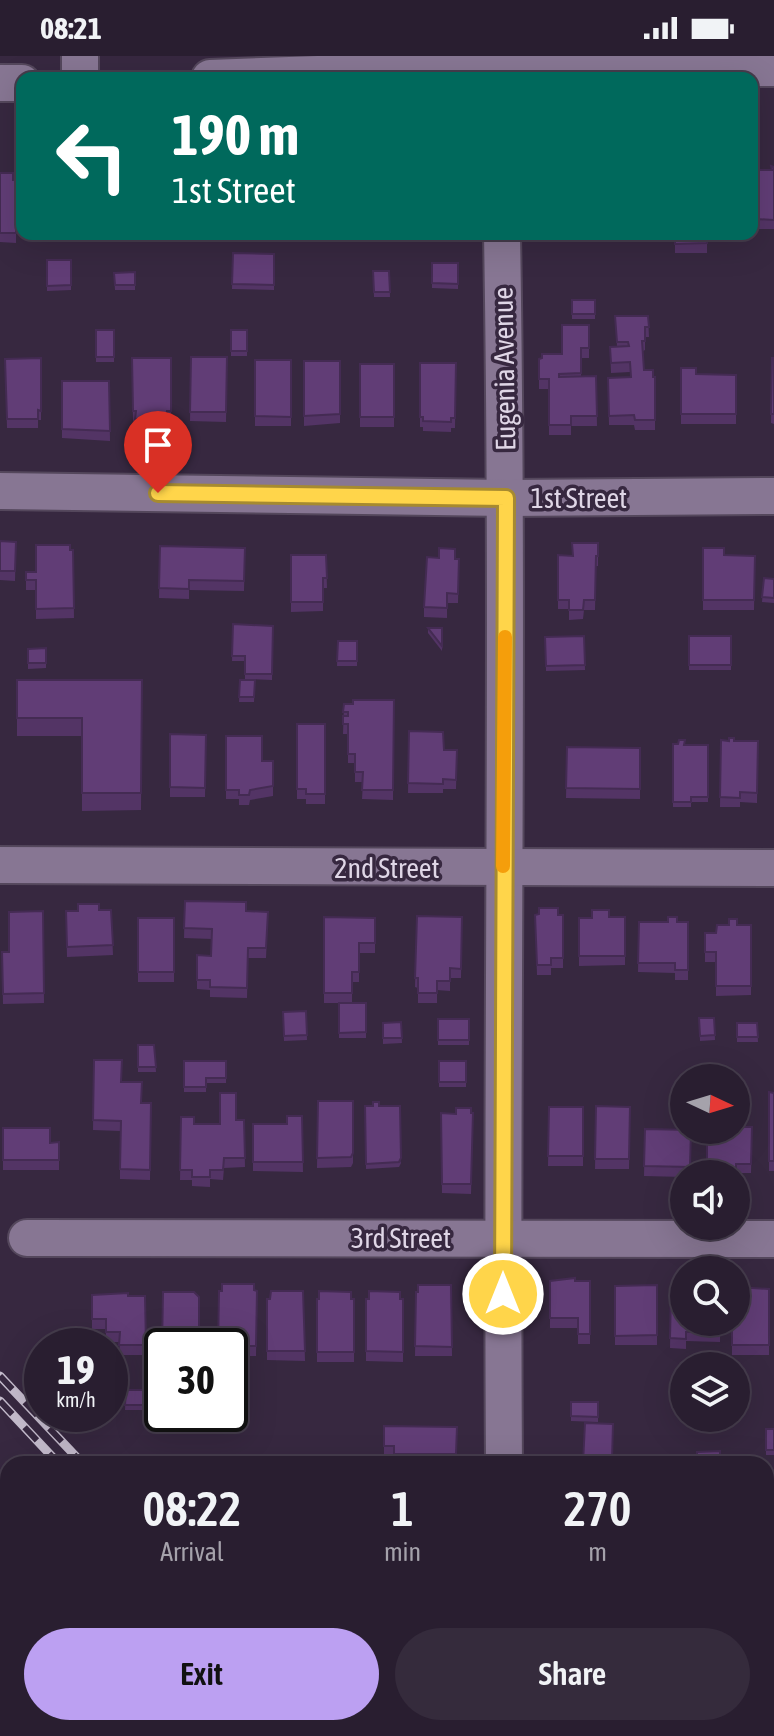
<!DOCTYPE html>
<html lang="en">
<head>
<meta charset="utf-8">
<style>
	:root { --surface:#291e30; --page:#352b3c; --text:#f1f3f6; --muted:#a5a2ab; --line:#453c4c; --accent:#bca0f2 }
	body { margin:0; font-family:"Asap Condensed",sans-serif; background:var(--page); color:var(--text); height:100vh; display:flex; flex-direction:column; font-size:30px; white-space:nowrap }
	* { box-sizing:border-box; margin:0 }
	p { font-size:26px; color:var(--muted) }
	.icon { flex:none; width:44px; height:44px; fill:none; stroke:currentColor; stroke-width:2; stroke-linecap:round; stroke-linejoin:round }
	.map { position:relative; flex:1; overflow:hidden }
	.panel { position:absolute; left:0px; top:1400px; width:774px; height:280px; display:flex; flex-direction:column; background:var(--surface); border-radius:24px 24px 0 0; box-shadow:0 8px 32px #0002,0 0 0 2px var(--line) }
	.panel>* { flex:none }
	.banner { position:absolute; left:16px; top:16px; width:742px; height:168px; border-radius:16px; box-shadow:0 8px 32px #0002,0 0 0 2px var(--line); background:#00695c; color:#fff; overflow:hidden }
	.needle { width:52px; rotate:94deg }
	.tools { position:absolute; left:670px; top:1008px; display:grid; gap:16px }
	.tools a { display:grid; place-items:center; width:80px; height:80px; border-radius:50%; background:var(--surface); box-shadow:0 8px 32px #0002,0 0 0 2px var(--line); font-size:40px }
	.speed { position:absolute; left:24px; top:1272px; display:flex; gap:16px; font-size:40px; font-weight:700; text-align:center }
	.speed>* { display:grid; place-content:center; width:104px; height:104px; border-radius:50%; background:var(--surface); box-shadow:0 8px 32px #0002,0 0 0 2px var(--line); line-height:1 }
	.speed small { font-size:20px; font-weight:400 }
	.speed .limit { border:4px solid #111; border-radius:12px; background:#fff; color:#111 }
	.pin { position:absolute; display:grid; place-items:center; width:68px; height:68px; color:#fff; margin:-82px -34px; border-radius:50% 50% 50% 0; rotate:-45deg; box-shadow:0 0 8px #0007 }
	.pin .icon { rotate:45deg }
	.me { position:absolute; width:88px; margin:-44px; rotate:0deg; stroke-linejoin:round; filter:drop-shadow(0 0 6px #0008) }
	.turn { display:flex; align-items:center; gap:28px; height:168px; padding:0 24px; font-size:36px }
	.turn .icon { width:104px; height:104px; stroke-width:2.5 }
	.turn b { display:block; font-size:56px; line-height:68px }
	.eta { display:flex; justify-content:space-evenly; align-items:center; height:136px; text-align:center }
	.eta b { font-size:48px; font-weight:600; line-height:56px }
	.primary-button { display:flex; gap:16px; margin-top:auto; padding:16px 24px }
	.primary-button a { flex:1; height:92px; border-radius:48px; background:var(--accent); color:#111; font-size:32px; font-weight:600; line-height:92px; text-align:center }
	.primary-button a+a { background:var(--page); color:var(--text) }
	.status { display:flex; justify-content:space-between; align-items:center; height:56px; padding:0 40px; background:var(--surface); direction:ltr }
	.status svg { height:22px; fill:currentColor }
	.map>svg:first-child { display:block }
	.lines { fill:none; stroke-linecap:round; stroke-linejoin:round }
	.minor-casing { stroke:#54475c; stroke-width:40 }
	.minor { stroke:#877693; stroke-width:36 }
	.rail-casing { stroke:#c5bccd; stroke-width:9 }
	.rail { stroke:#372840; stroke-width:6; stroke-dasharray:18; stroke-linecap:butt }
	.wall { fill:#533465 }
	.shaded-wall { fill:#442b53 }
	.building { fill:#613d76; stroke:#442b53; stroke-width:2 }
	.route-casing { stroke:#a68a30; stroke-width:20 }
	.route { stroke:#ffd54a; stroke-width:14 }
	.slow { stroke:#f59e0b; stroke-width:14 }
	.labels { text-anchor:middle; stroke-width:7; stroke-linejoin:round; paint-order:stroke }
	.street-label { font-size:28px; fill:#dfd6e6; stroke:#372840 }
</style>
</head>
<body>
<div class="status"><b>08:21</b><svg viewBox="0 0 49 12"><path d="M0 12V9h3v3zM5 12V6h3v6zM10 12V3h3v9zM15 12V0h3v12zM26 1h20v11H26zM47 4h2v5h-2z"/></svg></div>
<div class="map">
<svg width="774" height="1680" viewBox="0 0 774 1680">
	<rect width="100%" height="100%" fill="#372840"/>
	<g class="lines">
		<defs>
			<g id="minor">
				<polyline points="80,0 80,22"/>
				<polyline points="210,22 398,15 774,12"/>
				<polyline points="0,27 22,27"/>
				<path d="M502 178C509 588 501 998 504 1408"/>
				<polyline points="0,435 506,442 774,440"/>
				<polyline points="0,809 774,812"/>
				<polyline points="27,1182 774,1183"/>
				<polyline points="766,1557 774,1557"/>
			</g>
		</defs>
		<use href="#minor" class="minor-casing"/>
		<use href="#minor" class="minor"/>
		<defs>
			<g id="rail">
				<polyline points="0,1320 83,1408"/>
				<polyline points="0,1345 59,1408"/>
				<polyline points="317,1672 325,1680"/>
				<polyline points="341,1672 349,1680"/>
			</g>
		</defs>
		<use href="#rail" class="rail-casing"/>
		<use href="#rail" class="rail"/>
	</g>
	<g class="wall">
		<polygon points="774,111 774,173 755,173 755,156 752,156 752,121 755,121 772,114"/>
		<polygon points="0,117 13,124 16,124 16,187 0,186"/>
		<polygon points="233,178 249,178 249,183 233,182"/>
		<rect x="392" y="178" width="33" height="6"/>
		<rect x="675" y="178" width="32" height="19"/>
		<polygon points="233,197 274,198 274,234 232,233"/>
		<polygon points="47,204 71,204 71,234 47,235"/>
		<polygon points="432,207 458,207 458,233 432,232"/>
		<polygon points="373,215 389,215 390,241 374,241"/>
		<polygon points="135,216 135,234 115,234 114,217"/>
		<rect x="572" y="244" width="23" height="19"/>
		<polygon points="615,260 648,260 649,281 645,281 645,294 643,295 644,314 653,321 655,321 655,374 635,374 634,369 609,369 608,322 630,321 630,316 611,317 610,291 617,290"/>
		<polygon points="589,269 589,302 581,302 581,320 596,320 597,370 571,370 571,379 549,379 549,333 539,333 539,303 562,298"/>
		<rect x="96" y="274" width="18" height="32"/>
		<rect x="231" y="274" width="16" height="26"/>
		<polygon points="191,301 227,301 226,366 190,365"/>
		<polygon points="41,302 41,364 38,364 38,372 7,372 5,303"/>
		<polygon points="132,302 171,302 171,365 167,365 167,372 135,372 135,364 133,365"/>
		<polygon points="772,302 774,302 774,368 771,367"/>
		<rect x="255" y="304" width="36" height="66"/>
		<polygon points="304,305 340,305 340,367 304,370"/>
		<polygon points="420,307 456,307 455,372 451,372 451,376 423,375 423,371 420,371"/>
		<rect x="360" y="308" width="34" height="63"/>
		<polygon points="681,312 696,318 736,319 736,368 681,368"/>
		<polygon points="62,325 109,325 110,385 62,382"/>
		<polygon points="0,485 16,486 15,525 0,524"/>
		<polygon points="598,487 598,510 596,510 595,554 584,554 583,563 569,564 569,553 558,553 558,499 572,500"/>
		<polygon points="160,490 245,492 244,535 189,534 189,543 159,542"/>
		<polygon points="703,492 724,499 755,500 754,554 703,554"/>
		<polygon points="70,494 73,494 74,562 36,563 36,534 26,534 26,516 36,516"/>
		<polygon points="291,499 326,499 327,532 323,532 323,555 291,556"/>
		<polygon points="455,503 459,503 458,547 447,547 447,562 424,561 424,551"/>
		<polygon points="764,522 774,523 774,547 762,546"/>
		<polygon points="233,568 273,570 272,624 245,623 245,605 232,605"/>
		<polygon points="428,572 442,572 442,595 428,577"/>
		<polygon points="584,580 585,614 546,615 545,581"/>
		<rect x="689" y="580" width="42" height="34"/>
		<polygon points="338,585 357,585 357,610 337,610"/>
		<polygon points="46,592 46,612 28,613 28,593"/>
		<polygon points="17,624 142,624 141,754 82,755 82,680 17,680"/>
		<polygon points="240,624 255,624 254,646 239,646"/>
		<polygon points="394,644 393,744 362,743 363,726 355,726 355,707 348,707 348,678 343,678 344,648"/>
		<polygon points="297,668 325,668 325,748 306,748 306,743 297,743"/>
		<polygon points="409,675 444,694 457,694 456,733 443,733 443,737 408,737"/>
		<polygon points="170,678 206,679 205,741 170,741"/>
		<polygon points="226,680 262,705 273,705 273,740 250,744 249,749 239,749 239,743 226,743"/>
		<polygon points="721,684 758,685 757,747 740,746 740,751 720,751"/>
		<polygon points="673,688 708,689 708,746 691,746 691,751 673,751"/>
		<polygon points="567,691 640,692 640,743 566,742"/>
		<polygon points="185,845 246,855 268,856 266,902 248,902 247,942 210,941 210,934 197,933 197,899 211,900 212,883 184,882"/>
		<polygon points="111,854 113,899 67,901 66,855"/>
		<polygon points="43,855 44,947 3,948 2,896 9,896"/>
		<polygon points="539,858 563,859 563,912 551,912 551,919 537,919 535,859"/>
		<polygon points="417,860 462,861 461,922 450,922 450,935 437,934 437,947 418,947 418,932 415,931"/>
		<polygon points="324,861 375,862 375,897 359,897 359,926 352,926 352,947 324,947"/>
		<polygon points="625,861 625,909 579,910 579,862"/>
		<rect x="138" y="862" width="36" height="64"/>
		<polygon points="639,866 688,866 688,924 675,924 675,917 638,916"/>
		<polygon points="737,869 751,869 751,939 716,940 716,906 705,906 705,877 716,877"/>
		<rect x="339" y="947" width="27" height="35"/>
		<polygon points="306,955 307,984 284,985 283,956"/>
		<polygon points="699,962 714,962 715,984 700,985"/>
		<rect x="438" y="963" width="31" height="26"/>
		<polygon points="401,966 402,987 383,988 383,967"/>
		<polygon points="737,967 757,967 758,986 737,986"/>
		<polygon points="138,989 154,989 156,1016 138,1016"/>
		<polygon points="94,1004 122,1026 141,1047 151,1047 150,1124 120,1123 120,1075 93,1074"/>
		<polygon points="184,1005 226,1005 226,1027 206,1027 206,1036 184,1036"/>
		<rect x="439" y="1005" width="27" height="26"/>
		<polygon points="769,1036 774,1037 774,1115 769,1115"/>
		<polygon points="318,1045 353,1045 353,1107 351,1111 317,1112"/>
		<polygon points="365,1050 379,1050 401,1107 399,1111 366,1113"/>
		<polygon points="596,1050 630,1051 629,1113 595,1113"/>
		<polygon points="549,1051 583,1051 583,1110 548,1110"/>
		<polygon points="441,1057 473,1057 471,1138 442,1137"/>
		<polygon points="302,1060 303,1116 253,1115 253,1068 287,1068"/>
		<polygon points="181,1061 194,1068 220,1068 236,1064 244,1064 245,1111 224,1112 223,1124 210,1123 210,1131 192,1130 192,1124 180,1124"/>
		<polygon points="752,1071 751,1117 707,1117 707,1074"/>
		<polygon points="3,1072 50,1087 59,1086 59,1114 3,1114"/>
		<polygon points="645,1073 691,1074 690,1118 684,1118 684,1121 644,1120"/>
		<polygon points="550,1225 590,1225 590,1288 578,1288 578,1272 550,1272"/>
		<polygon points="451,1229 452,1300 415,1300 416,1236"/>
		<polygon points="657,1229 657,1289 615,1289 615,1230"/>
		<polygon points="769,1233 769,1299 732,1299 732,1266"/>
		<polygon points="254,1234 257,1235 256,1300 230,1300 230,1290"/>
		<polygon points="303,1235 305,1305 267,1304 267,1243"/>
		<polygon points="671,1236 720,1266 720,1286 686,1285 686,1293 670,1292"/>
		<polygon points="92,1239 145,1240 146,1299 119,1299 120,1286 106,1286 106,1273 92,1273"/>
		<rect x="317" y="1243" width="37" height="63"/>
		<polygon points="366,1243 403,1243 403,1306 366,1305"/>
		<polygon points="126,1334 148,1334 148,1354 125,1354"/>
		<polygon points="571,1346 598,1346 598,1366 571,1365"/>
		<polygon points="585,1367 613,1368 612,1408 583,1408"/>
		<polygon points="384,1370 457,1371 456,1407 394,1408 394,1400 384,1400"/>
		<rect x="766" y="1373" width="8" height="26"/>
		<polygon points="766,1446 774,1446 774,1500 768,1500 768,1494 766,1494"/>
	</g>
	<polygon class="shaded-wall" points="8,1612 8,1622 0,1630 0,1620"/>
	<g class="building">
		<polygon points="771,110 774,111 774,164 755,163 755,146 752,146 752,121 755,121 755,114 772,114"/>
		<polygon points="0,117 13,117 13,124 16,124 16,177 0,177"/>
		<polygon points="675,178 707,178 707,187 675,188"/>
		<polygon points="233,197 274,198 274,229 232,228"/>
		<polygon points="47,204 71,204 71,229 47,230"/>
		<polygon points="432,207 458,207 458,228 432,227"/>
		<polygon points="373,215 389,215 390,236 374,236"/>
		<polygon points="135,216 135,229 115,229 114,217"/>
		<rect x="572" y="244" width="23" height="14"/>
		<polygon points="615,260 648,260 649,271 645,271 645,285 642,285 644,314 653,314 653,321 655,321 655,364 635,364 634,359 609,360 608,322 631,321 630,306 611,307 610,291 629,290 628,286 617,286"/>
		<polygon points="562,269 589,269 589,292 581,292 581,317 559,318 559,321 596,320 597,360 571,360 571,369 549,369 549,323 539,323 539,303 542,302 542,298 562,298"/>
		<rect x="96" y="274" width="18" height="27"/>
		<rect x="231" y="274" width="16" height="21"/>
		<polygon points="191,301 227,301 226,356 190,356"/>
		<polygon points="41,302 41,355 38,354 38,363 7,363 5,303"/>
		<polygon points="132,302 171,302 171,355 167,355 167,362 135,363 136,355 133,355"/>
		<polygon points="772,302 774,302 774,358 771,358"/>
		<polygon points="255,304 291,304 291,361 255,360"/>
		<polygon points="304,305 340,305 340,358 304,360"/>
		<polygon points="420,307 456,307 455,362 451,362 451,366 423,365 423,361 420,361"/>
		<rect x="360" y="308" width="34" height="53"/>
		<polygon points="681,312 696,312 696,318 736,319 736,358 681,358"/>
		<polygon points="62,325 109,325 110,375 62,373"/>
		<polygon points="0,485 16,486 15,515 0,515"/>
		<polygon points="572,487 598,487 598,500 596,500 595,544 584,544 583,554 569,554 569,544 558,544 558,499 573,500"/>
		<polygon points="36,489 70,489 70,494 73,494 74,552 36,553 36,524 26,524 26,516 36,516"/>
		<polygon points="160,490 245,492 244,525 189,524 189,533 159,532"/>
		<polygon points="439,492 455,493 455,503 459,503 458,538 447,537 447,552 424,551 427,501 439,502"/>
		<polygon points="703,492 724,492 724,499 755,500 754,544 703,544"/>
		<polygon points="291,499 326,499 327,522 323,522 323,546 291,546"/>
		<polygon points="764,522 774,523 774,542 762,541"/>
		<polygon points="233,568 273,570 272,618 245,618 245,600 232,600"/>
		<polygon points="428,572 442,572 442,590"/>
		<polygon points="584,580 585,609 546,610 545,581"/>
		<rect x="689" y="580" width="42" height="29"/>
		<polygon points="338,585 357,585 357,605 337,605"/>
		<polygon points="46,592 46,607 28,607 28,593"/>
		<polygon points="17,624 142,624 141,737 82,737 82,662 17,662"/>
		<polygon points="240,624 255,624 254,641 239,641"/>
		<polygon points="353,644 394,644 393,734 362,734 363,716 355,716 355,698 348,698 348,668 343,668 343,660 348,660 348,656 343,656 344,648 353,648"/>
		<polygon points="297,668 325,668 325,738 306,738 306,733 297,733"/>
		<polygon points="409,675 443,676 444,694 457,694 456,724 443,723 443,728 408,727"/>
		<polygon points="170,678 206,679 205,732 170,731"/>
		<polygon points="226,680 262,680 262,705 273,705 273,730 250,734 249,739 239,739 239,734 226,734"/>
		<polygon points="729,682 734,682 734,685 758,685 757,737 740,736 740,742 720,741 721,684 729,685"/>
		<polygon points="679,684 685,684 684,689 708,689 708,741 691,741 691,746 673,746 673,688 678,688"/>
		<polygon points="567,691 640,692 640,733 566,732"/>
		<polygon points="185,845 246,846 246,855 268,856 266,892 248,892 247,932 210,931 210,924 197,924 197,899 211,900 212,873 184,872"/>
		<polygon points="78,848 99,848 99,854 111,854 113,889 67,891 66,855 78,855"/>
		<polygon points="539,852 558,852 558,859 563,859 563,902 551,902 551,909 537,909 535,859 539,858"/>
		<polygon points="592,854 609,854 609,861 625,861 625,900 579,900 579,862 592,862"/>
		<polygon points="43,855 44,937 3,938 2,896 9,896 9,856"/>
		<polygon points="417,860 462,861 461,913 450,912 450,925 437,925 437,937 418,937 418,922 415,922"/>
		<polygon points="324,861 375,862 375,887 359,887 359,916 352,916 352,937 324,937"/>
		<polygon points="668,861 677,861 677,866 688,866 688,914 675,914 675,907 638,907 639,866 668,866"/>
		<rect x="138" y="862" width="36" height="54"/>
		<polygon points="729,863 737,863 737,869 751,869 751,930 716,930 716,896 705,896 705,877 716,877 717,869 729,869"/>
		<polygon points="339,947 366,947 366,976 339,977"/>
		<polygon points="306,955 307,979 284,980 283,956"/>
		<polygon points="699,962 714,962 715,979 700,980"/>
		<rect x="438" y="963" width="31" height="21"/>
		<polygon points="401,966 402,982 383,982 383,967"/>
		<polygon points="737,967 757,967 758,981 737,981"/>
		<polygon points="138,989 154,989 156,1011 138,1011"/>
		<polygon points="94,1004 122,1004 121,1026 142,1026 141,1047 151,1047 150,1114 120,1113 121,1065 93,1064"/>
		<polygon points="184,1005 226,1005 226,1022 206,1022 206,1031 184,1031"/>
		<rect x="439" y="1005" width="27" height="21"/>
		<polygon points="769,1036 774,1037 774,1105 769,1105"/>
		<polygon points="220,1037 236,1037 236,1064 244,1064 245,1102 224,1102 223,1114 210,1114 210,1121 192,1121 192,1114 180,1114 181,1061 194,1061 194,1068 220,1068"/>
		<polygon points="318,1045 353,1045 353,1097 351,1101 317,1102"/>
		<polygon points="373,1046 379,1046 379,1050 400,1050 401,1102 399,1106 366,1108 365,1050 373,1050"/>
		<polygon points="596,1050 630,1051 629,1103 595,1103"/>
		<polygon points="549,1051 583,1051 583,1100 548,1100"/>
		<polygon points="456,1052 471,1052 471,1057 473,1057 471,1128 442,1128 441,1057 456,1058"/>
		<polygon points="287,1060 302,1060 303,1106 253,1106 253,1068 287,1068"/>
		<polygon points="736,1071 752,1071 751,1108 736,1108 736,1113 719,1113 719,1108 707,1108 707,1074 736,1074"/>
		<polygon points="3,1072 50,1072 50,1087 59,1086 59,1104 3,1104"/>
		<polygon points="645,1073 691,1074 690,1111 644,1110"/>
		<polygon points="575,1222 575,1225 590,1225 590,1278 578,1278 578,1262 550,1262 550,1225"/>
		<polygon points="222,1228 254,1228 254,1234 257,1235 256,1290 218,1290 219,1235 222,1235"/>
		<polygon points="418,1229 451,1229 452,1291 415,1290 416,1236 418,1236"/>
		<polygon points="657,1229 657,1279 615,1280 615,1230"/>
		<polygon points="736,1231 769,1233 769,1289 732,1289 732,1266 736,1266"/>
		<polygon points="271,1235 303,1235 305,1295 267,1295 267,1243 270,1243"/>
		<polygon points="319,1235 351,1236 351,1243 354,1243 354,1296 317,1296 317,1243 319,1243"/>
		<polygon points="369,1235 400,1236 400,1243 403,1243 403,1296 366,1295 366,1243 369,1243"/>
		<polygon points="163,1236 194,1236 199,1241 199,1290 162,1290"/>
		<polygon points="671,1236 684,1237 684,1266 720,1266 720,1276 686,1276 686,1283 670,1282"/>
		<polygon points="128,1237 128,1240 145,1240 146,1289 119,1289 120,1276 106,1276 106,1263 92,1263 92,1239"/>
		<polygon points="126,1334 148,1334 148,1349 125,1349"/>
		<polygon points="571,1346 598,1346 598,1361 571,1360"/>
		<polygon points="585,1367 613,1368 612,1404 597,1403 597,1408 583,1407"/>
		<polygon points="384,1370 457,1371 456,1398 394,1398 394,1390 384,1390"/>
		<rect x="766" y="1373" width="8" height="21"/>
		<polygon points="720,1395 720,1408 697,1408 697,1396"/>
		<polygon points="686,1404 686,1408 669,1408 669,1405"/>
		<polygon points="766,1446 774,1446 774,1490 768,1490 768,1484 766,1484"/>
		<polygon points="2,1582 8,1588 8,1597 6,1599 8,1602 8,1612 0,1620 0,1584"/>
		<rect x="727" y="1672" width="23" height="8"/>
	</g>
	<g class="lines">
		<defs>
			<polyline id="route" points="158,437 506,442 503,1238"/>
		</defs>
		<use href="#route" class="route-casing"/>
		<use href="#route" class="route"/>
		<polyline class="slow" points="503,810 505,581"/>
	</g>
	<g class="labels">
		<g class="street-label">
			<text transform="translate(504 313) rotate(-91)" y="10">Eugenia Avenue</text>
			<text x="579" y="452">1st Street</text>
			<text x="387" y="822">2nd Street</text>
			<text x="401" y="1192">3rd Street</text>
		</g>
	</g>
</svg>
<div class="tools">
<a><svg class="needle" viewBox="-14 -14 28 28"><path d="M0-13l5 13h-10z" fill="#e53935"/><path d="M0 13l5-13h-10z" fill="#a5a2ab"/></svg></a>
<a><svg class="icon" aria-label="sound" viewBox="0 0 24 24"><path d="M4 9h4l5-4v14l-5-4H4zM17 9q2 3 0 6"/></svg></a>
<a><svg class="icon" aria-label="search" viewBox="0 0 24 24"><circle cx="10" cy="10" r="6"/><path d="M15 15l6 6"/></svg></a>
<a><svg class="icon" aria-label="layers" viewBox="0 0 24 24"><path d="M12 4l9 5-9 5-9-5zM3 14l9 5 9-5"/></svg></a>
</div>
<div class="speed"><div>19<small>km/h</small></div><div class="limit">30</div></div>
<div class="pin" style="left:158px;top:437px;background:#d93025"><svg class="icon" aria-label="arrive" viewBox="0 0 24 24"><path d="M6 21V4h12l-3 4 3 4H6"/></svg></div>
<svg class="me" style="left:503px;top:1238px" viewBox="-20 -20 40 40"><circle r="17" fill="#ffd54a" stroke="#fff" stroke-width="3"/><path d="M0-11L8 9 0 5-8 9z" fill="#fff"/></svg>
<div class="banner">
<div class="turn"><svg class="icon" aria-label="left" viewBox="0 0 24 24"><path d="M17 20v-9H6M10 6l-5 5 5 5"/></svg><div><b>190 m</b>1st Street</div></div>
</div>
<section class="panel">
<div class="eta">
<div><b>08:22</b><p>Arrival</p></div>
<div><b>1</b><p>min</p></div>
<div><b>270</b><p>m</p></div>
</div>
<div class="primary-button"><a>Exit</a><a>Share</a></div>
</section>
</div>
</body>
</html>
